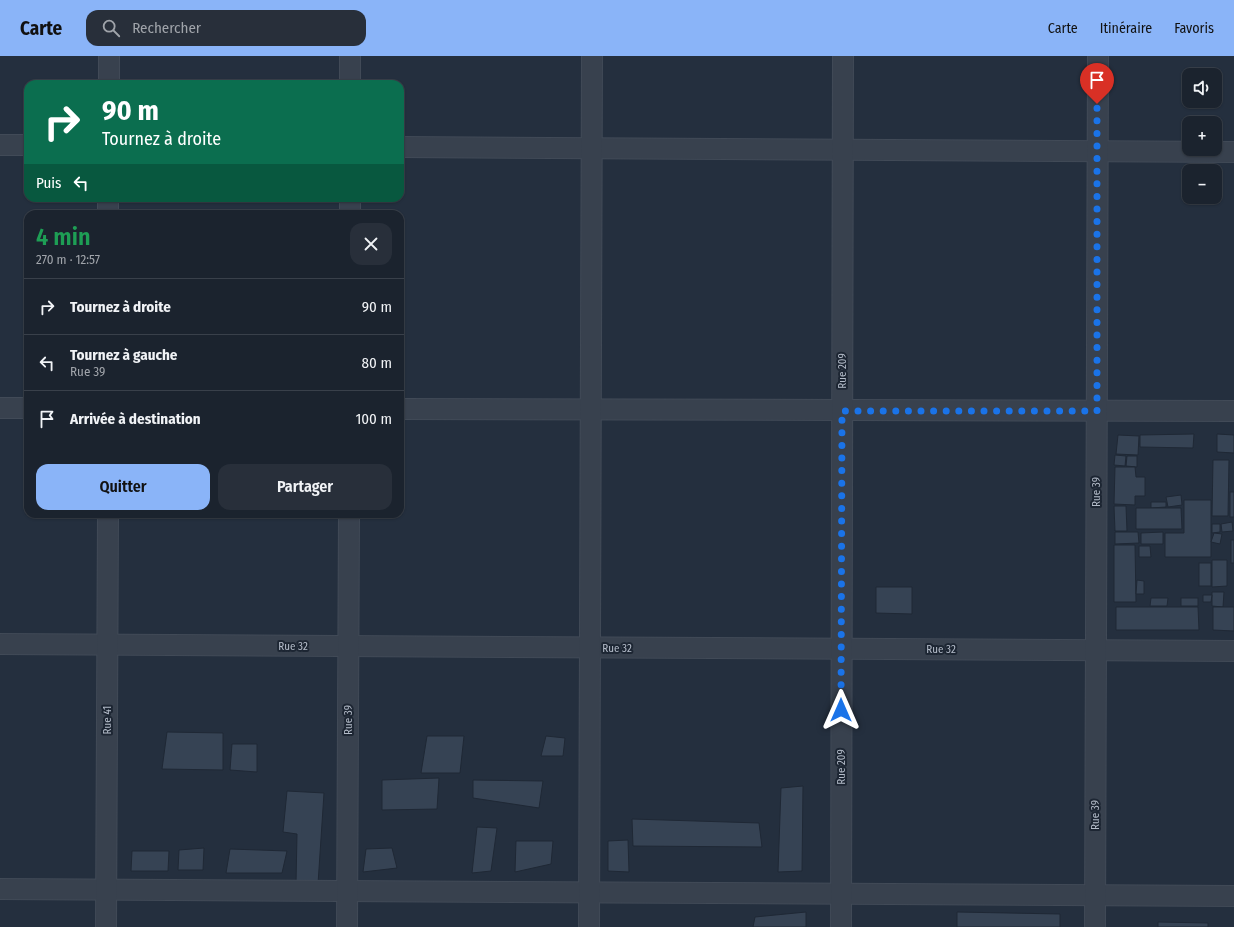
<!DOCTYPE html>
<html lang="fr">
<head>
<meta charset="utf-8">
<style>
	:root { --surface:#1b232e; --page:#282f3a; --text:#f1f3f6; --muted:#a0a4aa; --line:#39404a; --accent:#8ab4f8 }
	body { margin:0; font-family:"Fira Sans Condensed",sans-serif; background:var(--page); color:var(--text); height:100vh; display:flex; flex-direction:column; font-size:15px; white-space:nowrap }
	* { box-sizing:border-box; margin:0 }
	p { font-size:13px; color:var(--muted) }
	.icon { flex:none; width:22px; height:22px; fill:none; stroke:currentColor; stroke-width:2; stroke-linecap:round; stroke-linejoin:round }
	.map { position:relative; flex:1; overflow:hidden }
	.details { position:absolute; left:24px; top:154px; width:380px; height:308px; display:flex; flex-direction:column; background:var(--surface); border-radius:12px; box-shadow:0 1px 3px #0004,0 0 0 1px var(--line) }
	.details>* { flex:none }
	.hud { position:absolute; left:24px; top:24px; width:380px; height:122px; border-radius:12px; box-shadow:0 1px 3px #0004,0 0 0 1px var(--line); background:#0b6e4f; color:#fff; overflow:hidden }
	.buttons { position:absolute; left:1182px; top:12px; display:grid; gap:8px }
	.buttons a { display:grid; place-items:center; width:40px; height:40px; border-radius:8px; background:var(--surface); box-shadow:0 1px 3px #0004,0 0 0 1px var(--line); font-size:20px }
	.pin { position:absolute; display:grid; place-items:center; width:34px; height:34px; color:#fff; margin:-41px -17px; border-radius:50% 50% 50% 0; rotate:-45deg; box-shadow:0 0 4px #0007 }
	.pin .icon { rotate:45deg }
	.me { position:absolute; width:44px; margin:-22px; rotate:0deg; stroke-linejoin:round; filter:drop-shadow(0 0 3px #0008) }
	.turn { display:flex; align-items:center; gap:14px; height:84px; padding:0 12px; font-size:18px }
	.turn .icon { width:52px; height:52px; stroke-width:2.5 }
	.turn b { display:block; font-size:28px; line-height:34px }
	.then { display:flex; align-items:center; height:38px; padding:0 12px; background:#0003; gap:8px; font-size:15px }
	.round { display:grid; place-items:center; flex:none; width:42px; height:42px; border-radius:12px; background:var(--page) }
	.headline { display:flex; align-items:center; justify-content:space-between; height:68px; padding:0 12px }
	h1 { font-size:24px; font-weight:600; line-height:30px; color:#1e9e55 }
	.cta { display:flex; gap:8px; margin-top:auto; padding:8px 12px }
	.cta a { flex:1; height:46px; border-radius:12px; background:var(--accent); color:#111; font-size:16px; font-weight:600; line-height:46px; text-align:center }
	.cta a+a { background:var(--page); color:var(--text) }
	ul { padding:0; list-style:none }
	li { display:flex; align-items:center; gap:12px; height:56px; padding:0 12px; border-top:1px solid var(--line) }
	li div { flex:1 }
	li b { display:block; font-size:15px }
	li em { font-style:normal }
	header { display:flex; align-items:center; gap:24px; box-sizing:border-box; height:56px; padding:0 20px; background:var(--accent); color:#111 }
	header strong { font-size:19px }
	nav { display:flex; gap:22px; margin-inline-start:auto; font-size:14px }
	.search { width:280px; height:36px; background:var(--page); display:flex; align-items:center; gap:10px; box-sizing:border-box; padding:0 14px; border-radius:12px; color:var(--muted); font-size:15px }
	.map>svg:first-child { display:block }
	.building { fill:#364354; stroke:#1f2835 }
	.lines { fill:none; stroke-linecap:round; stroke-linejoin:round }
	.minor-casing { stroke:#414a57; stroke-width:22 }
	.minor { stroke:#38414e; stroke-width:20 }
	.route { stroke:#1a73e8; stroke-width:7; stroke-dasharray:0 12.6 }
	.labels { text-anchor:middle; stroke-width:4; stroke-linejoin:round; paint-order:stroke }
	.street-label { font-size:11px; fill:#b4bcc9; stroke:#1d2633 }
</style>
</head>
<body>
<header>
<strong>Carte</strong>
<div class="search"><svg class="icon" aria-label="search" viewBox="0 0 24 24"><circle cx="10" cy="10" r="6"/><path d="M15 15l6 6"/></svg>Rechercher</div>
<nav><a>Carte</a><a>Itinéraire</a><a>Favoris</a></nav>
</header>
<div class="map">
<svg width="1234" height="871" viewBox="0 0 1234 871">
	<rect width="100%" height="100%" fill="#242f3e"/>
	<g class="building">
		<polygon points="1194,378 1193,392 1140,391 1140,379"/>
		<polygon points="1217,378 1234,379 1234,397 1217,396"/>
		<polygon points="1118,379 1139,380 1138,399 1116,398"/>
		<polygon points="1115,399 1126,400 1125,410 1114,409"/>
		<polygon points="1127,400 1137,400 1137,411 1126,410"/>
		<polygon points="1213,404 1229,404 1228,460 1212,460"/>
		<polygon points="1115,411 1135,411 1136,421 1145,421 1145,440 1135,440 1135,449 1114,448"/>
		<rect x="1230" y="436" width="4" height="25"/>
		<polygon points="1181,439 1182,449 1168,451 1166,441"/>
		<polygon points="1184,444 1211,444 1211,501 1165,501 1165,477 1184,477"/>
		<polygon points="1151,446 1166,446 1166,451 1151,452"/>
		<polygon points="1114,450 1126,450 1127,475 1115,475"/>
		<polygon points="1136,452 1181,452 1182,473 1136,473"/>
		<polygon points="1232,466 1233,475 1222,476 1221,468"/>
		<polygon points="1212,468 1220,468 1220,476 1212,477"/>
		<polygon points="1115,476 1138,476 1139,487 1115,488"/>
		<polygon points="1163,476 1163,488 1141,488 1141,477"/>
		<polygon points="1214,477 1222,478 1220,488 1211,486"/>
		<rect x="1231" y="484" width="3" height="23"/>
		<polygon points="1114,489 1135,489 1136,546 1114,546"/>
		<polygon points="1139,490 1150,490 1151,501 1139,501"/>
		<polygon points="1212,504 1227,504 1227,530 1212,531"/>
		<rect x="1199" y="507" width="12" height="23"/>
		<polygon points="1137,524 1144,525 1144,538 1136,538"/>
		<polygon points="876,531 912,531 912,558 876,557"/>
		<polygon points="1212,536 1224,536 1223,551 1212,550"/>
		<polygon points="1203,539 1212,539 1211,546 1203,546"/>
		<polygon points="1151,542 1168,542 1167,550 1150,550"/>
		<rect x="1181" y="542" width="17" height="8"/>
		<polygon points="1116,551 1198,551 1199,574 1116,574"/>
		<polygon points="1213,551 1234,551 1234,575 1213,574"/>
		<polygon points="167,676 223,677 223,714 162,713"/>
		<polygon points="427,680 464,680 460,717 421,717"/>
		<polygon points="546,680 565,682 563,700 541,700"/>
		<polygon points="232,688 257,688 257,716 230,714"/>
		<polygon points="439,722 437,753 382,754 382,724"/>
		<polygon points="473,724 543,725 539,752 473,742"/>
		<polygon points="803,730 802,815 778,816 781,732"/>
		<polygon points="287,735 324,737 318,828 296,827 297,778 283,776"/>
		<polygon points="632,763 759,767 762,791 633,790"/>
		<polygon points="477,771 497,772 491,815 472,817"/>
		<polygon points="628,784 629,816 608,815 608,785"/>
		<polygon points="516,785 553,785 551,808 515,816"/>
		<polygon points="204,792 203,814 178,814 179,794"/>
		<polygon points="392,792 397,812 363,816 366,793"/>
		<polygon points="230,793 287,795 282,817 226,817"/>
		<polygon points="132,795 169,795 168,815 131,815"/>
		<polygon points="806,856 806,871 753,871 755,861"/>
		<polygon points="957,856 1060,858 1060,871 957,871"/>
		<polygon points="1158,866 1208,867 1208,871 1158,871"/>
	</g>
	<g class="lines">
		<defs>
			<g id="minor">
				<polyline points="109,28 109,0"/>
				<polyline points="350,28 350,0"/>
				<polyline points="0,89 28,89"/>
				<polyline points="400,91 1234,96"/>
				<polyline points="108,158 108,142"/>
				<polyline points="350,158 350,142"/>
				<polyline points="0,352 28,352"/>
				<polyline points="400,353 1234,355"/>
				<polyline points="0,588 1234,595"/>
				<polyline points="0,833 1234,840"/>
				<polyline points="106,871 108,458"/>
				<polyline points="347,871 349,458"/>
				<polyline points="589,871 592,0"/>
				<polyline points="841,871 843,0"/>
				<polyline points="1095,871 1098,0"/>
			</g>
		</defs>
		<use href="#minor" class="minor-casing"/>
		<use href="#minor" class="minor"/>
	</g>
	<g class="lines">
		<polyline class="route" points="841,654 842,355 1097,355 1097,48"/>
	</g>
	<g class="labels">
		<g class="street-label">
			<text transform="translate(842 315) rotate(-90)" y="4">Rue 209</text>
			<text transform="translate(1096 436) rotate(-90)" y="4">Rue 39</text>
			<text x="293" y="594">Rue 32</text>
			<text x="617" y="596">Rue 32</text>
			<text x="941" y="597">Rue 32</text>
			<text transform="translate(107 664) rotate(-90)" y="4">Rue 41</text>
			<text transform="translate(348 664) rotate(-90)" y="4">Rue 39</text>
			<text transform="translate(841 711) rotate(-90)" y="4">Rue 209</text>
			<text transform="translate(1095 759) rotate(-90)" y="4">Rue 39</text>
		</g>
	</g>
</svg>
<div class="buttons">
<a><svg class="icon" aria-label="sound" viewBox="0 0 24 24"><path d="M4 9h4l5-4v14l-5-4H4zM17 9q2 3 0 6"/></svg></a>
<a>+</a>
<a>−</a>
</div>
<div class="pin" style="left:1097px;top:48px;background:#d93025"><svg class="icon" aria-label="arrive" viewBox="0 0 24 24"><path d="M6 21V4h12l-3 4 3 4H6"/></svg></div>
<svg class="me" style="left:841px;top:654px" viewBox="-20 -20 40 40"><path d="M0-17L14 15 0 8-14 15z" fill="#1a73e8" stroke="#fff" stroke-width="4"/></svg>
<div class="hud">
<div class="turn"><svg class="icon" aria-label="right" viewBox="0 0 24 24"><path d="M7 20v-9h11M14 6l5 5-5 5"/></svg><div><b>90 m</b>Tournez à droite</div></div>
<div class="then">Puis<svg class="icon" aria-label="left" viewBox="0 0 24 24"><path d="M17 20v-9H6M10 6l-5 5 5 5"/></svg></div>
</div>
<section class="details">
<div class="headline"><div><h1>4 min</h1><p>270 m · 12:57</p></div><a class="round"><svg class="icon" aria-label="close" viewBox="0 0 24 24"><path d="M6 6l12 12M18 6L6 18"/></svg></a></div>
<ul>
<li><svg class="icon" aria-label="right" viewBox="0 0 24 24"><path d="M7 20v-9h11M14 6l5 5-5 5"/></svg><div><b>Tournez à droite</b></div><em>90 m</em></li>
<li><svg class="icon" aria-label="left" viewBox="0 0 24 24"><path d="M17 20v-9H6M10 6l-5 5 5 5"/></svg><div><b>Tournez à gauche</b><p>Rue 39</p></div><em>80 m</em></li>
<li><svg class="icon" aria-label="arrive" viewBox="0 0 24 24"><path d="M6 21V4h12l-3 4 3 4H6"/></svg><div><b>Arrivée à destination</b></div><em>100 m</em></li>
</ul>
<div class="cta"><a>Quitter</a><a>Partager</a></div>
</section>
</div>
</body>
</html>
